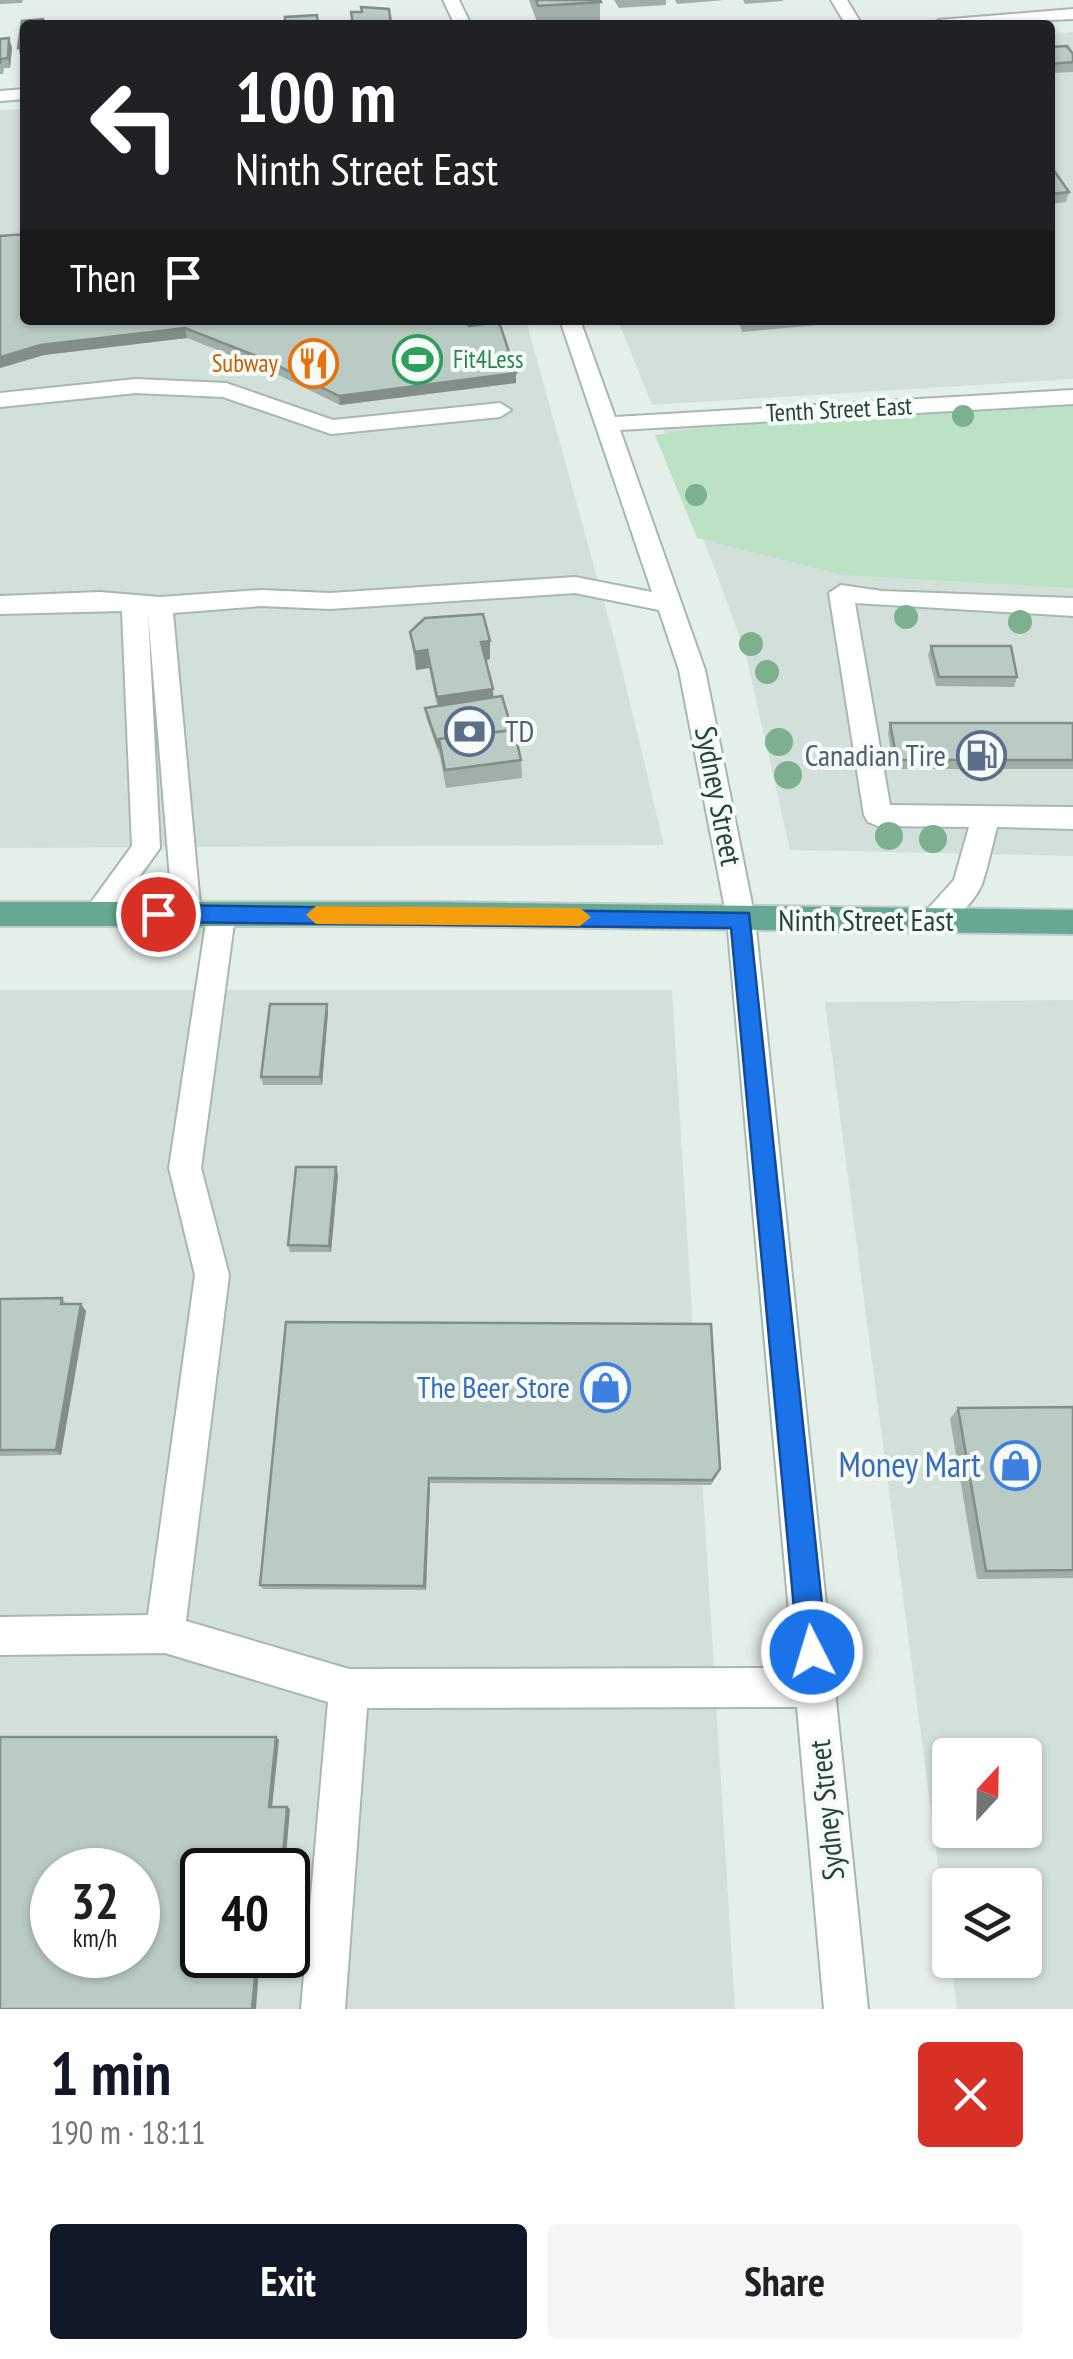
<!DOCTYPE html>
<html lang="en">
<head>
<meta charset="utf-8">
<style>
	:root { --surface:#fff; --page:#f6f6f6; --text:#202124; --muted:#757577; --accent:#111827 }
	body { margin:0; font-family:"PT Sans Narrow",sans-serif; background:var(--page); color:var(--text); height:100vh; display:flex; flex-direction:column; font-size:38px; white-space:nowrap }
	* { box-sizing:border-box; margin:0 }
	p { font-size:32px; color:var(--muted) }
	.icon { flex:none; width:55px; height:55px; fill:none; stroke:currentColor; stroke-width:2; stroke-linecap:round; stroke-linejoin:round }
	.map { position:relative; height:2009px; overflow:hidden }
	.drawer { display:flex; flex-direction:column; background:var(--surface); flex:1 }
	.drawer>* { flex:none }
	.hud { position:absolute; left:20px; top:20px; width:1035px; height:305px; border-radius:10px; box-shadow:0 2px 8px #0004; background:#202124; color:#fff; overflow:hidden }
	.needle { width:65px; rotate:22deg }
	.fabs { position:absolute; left:932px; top:1738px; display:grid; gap:20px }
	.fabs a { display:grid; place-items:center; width:110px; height:110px; border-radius:10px; background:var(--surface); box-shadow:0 2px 8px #0004; font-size:50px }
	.speed { position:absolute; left:30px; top:1848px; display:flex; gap:20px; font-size:50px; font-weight:700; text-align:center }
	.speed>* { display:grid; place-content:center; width:130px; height:130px; border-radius:50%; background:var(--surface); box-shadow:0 2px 8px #0004; line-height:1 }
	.speed small { font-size:25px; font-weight:400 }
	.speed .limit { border:5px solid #111; border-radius:15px; background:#fff; color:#111 }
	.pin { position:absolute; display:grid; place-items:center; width:85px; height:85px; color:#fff; margin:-42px; border:5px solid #fff; border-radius:50%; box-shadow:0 2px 10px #0007 }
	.me { position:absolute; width:110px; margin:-55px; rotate:355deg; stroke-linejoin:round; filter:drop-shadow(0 0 8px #0008) }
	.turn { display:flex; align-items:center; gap:35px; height:210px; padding:0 50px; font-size:45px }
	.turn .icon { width:130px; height:130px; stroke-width:2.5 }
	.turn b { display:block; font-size:70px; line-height:85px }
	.then { display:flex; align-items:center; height:95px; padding:0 50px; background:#0003; gap:20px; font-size:38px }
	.round { display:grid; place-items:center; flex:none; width:105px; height:105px; border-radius:10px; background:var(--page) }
	.headline { display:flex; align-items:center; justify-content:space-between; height:170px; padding:0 50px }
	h1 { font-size:60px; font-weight:700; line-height:75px; color:var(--accent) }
	.action { display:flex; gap:20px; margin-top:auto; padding:20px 50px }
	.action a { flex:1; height:115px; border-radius:10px; background:var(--accent); color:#fff; font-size:40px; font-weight:700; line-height:115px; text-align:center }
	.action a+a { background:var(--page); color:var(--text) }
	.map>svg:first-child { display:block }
	.built { fill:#d3e0d9; fill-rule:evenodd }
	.green { fill:#bce2c5 }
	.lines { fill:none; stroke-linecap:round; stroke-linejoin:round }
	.minor-casing { stroke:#a7b8b1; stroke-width:4 }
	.major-casing { stroke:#c1cbc8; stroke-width:4 }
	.minor { fill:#fff; fill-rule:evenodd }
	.major { fill:#65a995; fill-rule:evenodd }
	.tree { fill:#7cb18f }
	.wall { fill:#a0afa8 }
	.shaded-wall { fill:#828e88 }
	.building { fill:#bacbc3; stroke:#828e88; stroke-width:2.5; fill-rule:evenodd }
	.route { fill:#1a73e8; stroke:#114b97; stroke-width:2.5 }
	.slow { fill:#f59e0b }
	.labels { text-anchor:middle; stroke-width:8; stroke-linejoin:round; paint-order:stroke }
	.far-leisure-label { font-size:25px; fill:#27864d; stroke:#f6fbf8; text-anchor:start }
	.far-food-label { font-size:25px; fill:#c56008; stroke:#f6fbf8; text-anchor:end }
	.far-street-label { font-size:25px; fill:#224439; stroke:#f6fbf8 }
	.service-label { font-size:30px; fill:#4e5e75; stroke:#f6fbf8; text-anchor:start }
	.street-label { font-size:30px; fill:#224439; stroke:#f6fbf8 }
	.shop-label { font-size:30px; fill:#366cbe; stroke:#f6fbf8; text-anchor:end }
	.near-shop-label { font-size:35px; fill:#366cbe; stroke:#f6fbf8; text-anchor:end }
</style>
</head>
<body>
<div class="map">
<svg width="1073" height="2009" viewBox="0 0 1073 2009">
	<rect width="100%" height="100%" fill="#e5efea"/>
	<g class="built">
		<polygon points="1073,32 1073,379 652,405 618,320 1050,320 1050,91 1056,89 1050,81 1050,34"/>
		<polygon points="25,109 25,320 526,320 618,653 664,845 0,848 0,110"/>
		<polygon points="1073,407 1073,856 790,850 745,651 663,429"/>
		<path d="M0 990H672L735 2009H0ZM52 1870H138V1955H52ZM202 1870H288V1955H202Z"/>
		<path d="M1073 1000V2009H957L951 1960H1025V1885H950V1956L825 1002ZM950 1755H1025V1830H950Z"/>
	</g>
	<polygon class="green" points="1073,405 1073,588 843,575 697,538 655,435 715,426"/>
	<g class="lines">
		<defs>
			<g id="minor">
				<polygon points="443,0 459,0 471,25 455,25"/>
				<polygon points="831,0 847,0 862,25 846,25"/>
				<polygon points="1073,9 1073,19 931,25 939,20"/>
				<polygon points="25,89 25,99 0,101 0,91"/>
				<polygon points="560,320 580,320 615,417 1073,390 1073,404 620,430 705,670 755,919 868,2009 824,2009 797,1707 367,1708 345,2009 301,2009 328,1702 165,1653 0,1655 0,1617 148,1615 195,1275 169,1168 207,916 211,908 221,904 231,908 235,916 201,1168 229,1275 186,1621 349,1669 794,1668 727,919 679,670 659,610 575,593 330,609 261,606 173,613 201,915 197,923 187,927 177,923 173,915 148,613 160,848 108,920 98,924 88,920 84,912 132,846 122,611 0,614 0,596 100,592 160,597 261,590 330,593 575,577 652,592"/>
				<polygon points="136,379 226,383 333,420 500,403 511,410 500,417 331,434 223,397 136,393 0,407 0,393"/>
				<path d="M841 585 882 591 1073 598V616L855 603 890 805 1073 807V829L997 827C992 846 988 866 982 884 974 904 942 936 921 929L917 921 954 880 969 827 878 826 868 822 864 815 829 593Z"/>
			</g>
			<polygon id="major" points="0,902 438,902 1073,910 1073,934 438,926 0,926"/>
		</defs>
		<use href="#minor" class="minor-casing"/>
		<use href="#major" class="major-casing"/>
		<use href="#minor" class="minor"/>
		<use href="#major" class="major"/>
	</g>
	<g class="tree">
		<circle cx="963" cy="416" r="11"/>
		<circle cx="696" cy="495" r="11"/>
		<circle cx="906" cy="617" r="12"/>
		<circle cx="1020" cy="622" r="12"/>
		<circle cx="751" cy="644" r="12"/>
		<circle cx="767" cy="672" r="12"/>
		<circle cx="779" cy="742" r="14"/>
		<circle cx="788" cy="775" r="14"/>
		<circle cx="889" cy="836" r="14"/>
		<circle cx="933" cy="839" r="14"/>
	</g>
	<g class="wall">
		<polygon points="0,0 23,0 22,3 0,4"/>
		<polygon points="529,0 600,0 600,20 538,25"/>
		<polygon points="614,0 666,0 666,5 619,8"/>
		<polygon points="675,0 725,0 677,4"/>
		<polygon points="743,0 783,0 783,1 745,4"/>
		<polygon points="9,38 12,48 10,68 4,68 3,74 0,74 0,39"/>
		<polygon points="1050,47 1073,54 1073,72 1050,73"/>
		<polygon points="18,48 25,48 25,66 23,66"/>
		<polygon points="1050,165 1069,192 1066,202 1050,204"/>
		<polygon points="0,236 469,326 516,373 516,383 340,405 266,369 187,338 44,355 0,368"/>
		<polygon points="738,320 870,320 742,332"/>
		<polygon points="410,632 490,641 490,659 485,660 493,689 493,698 512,730 521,760 522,778 446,788 440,757 426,717 425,708 437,706 429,668 416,670"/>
		<polygon points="931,646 1017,677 1014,687 936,686 928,655"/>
		<polygon points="890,723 1073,723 1073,769 894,769 888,733"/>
		<polygon points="328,1012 322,1085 263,1085 261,1077"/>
		<polygon points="338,1175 331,1252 290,1252 288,1245"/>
		<polygon points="62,1298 66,1304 86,1311 61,1455 0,1456 0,1299"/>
		<polygon points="286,1322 718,1474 711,1485 430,1483 426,1590 263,1589 260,1585"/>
		<polygon points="1073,1407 1073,1578 977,1579 950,1419 958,1408"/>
	</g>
	<g class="shaded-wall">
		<polygon points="9,38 12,48 10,68 8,58"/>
		<polygon points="185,328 187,338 44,355 0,368 0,357 41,345"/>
		<polygon points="516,373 516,383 340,405 339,396"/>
		<polygon points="490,641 490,659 481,661 481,642"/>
		<polygon points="427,650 429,668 416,670 415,652"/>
		<polygon points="493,689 494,707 439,716 437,697"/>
		<polygon points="327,1004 328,1012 322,1085 320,1077"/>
		<polygon points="336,1167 338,1175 331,1252 329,1246"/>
		<polygon points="81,1304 86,1311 61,1455 56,1450"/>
		<polygon points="429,1478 430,1483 426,1590 424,1586"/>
		<polygon points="276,1737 279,1740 272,1808 269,1807"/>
		<polygon points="287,1807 290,1809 285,1868 282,1867"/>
		<polygon points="257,1955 260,1955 256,2009 252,2009"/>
	</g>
	<g class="building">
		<polygon points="536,0 600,0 601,2 538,6"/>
		<polygon points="361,7 389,9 391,24 353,25 351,12 362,12"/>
		<polygon points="317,15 318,25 285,25 285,17"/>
		<polygon points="43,19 43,25 25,25 25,47 18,48 22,21"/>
		<polygon points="9,38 8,58 1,59 0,64 0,39"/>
		<polygon points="1067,46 1073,54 1073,62 1051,64 1050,47"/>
		<polygon points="1050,165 1069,192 1050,194"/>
		<polygon points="25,234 25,320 467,320 469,326 499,322 516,373 339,396 264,359 185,328 41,345 0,357 0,236"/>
		<polygon points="483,614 490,641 481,642 493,689 437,697 427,650 415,652 410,632 425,618"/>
		<polygon points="931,646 1011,646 1017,677 939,677"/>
		<polygon points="502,696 512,730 439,739 439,748 425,708"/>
		<polygon points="890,723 1073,723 1073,760 897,760"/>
		<polygon points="514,730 521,760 445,770 439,739"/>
		<polygon points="270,1004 327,1004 320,1077 261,1077"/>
		<polygon points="296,1167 336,1167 329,1246 288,1245"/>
		<polygon points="62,1298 61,1304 81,1304 56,1450 0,1450 0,1299"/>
		<polygon points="286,1322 711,1324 720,1469 712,1480 429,1478 424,1586 260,1585"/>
		<polygon points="1073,1407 1073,1570 986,1571 958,1408"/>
		<path d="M0 1737H276L269 1807H287L282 1867H265V1870H202V1955H257L252 2009H0ZM52 1870H138V1955H52Z"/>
	</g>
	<polygon class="route" points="158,905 749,913 827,1652 823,1663 812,1667 802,1663 798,1652 731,928 158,922 147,914"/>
	<polygon class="slow" points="316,906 580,908 591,917 580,926 316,924 306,915"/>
	<defs>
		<symbol id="stadium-ring" viewBox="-11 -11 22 22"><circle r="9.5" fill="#f6fbf8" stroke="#2e9e5b" stroke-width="1.5"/><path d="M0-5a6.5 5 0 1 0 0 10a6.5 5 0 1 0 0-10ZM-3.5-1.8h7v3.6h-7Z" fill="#2e9e5b"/></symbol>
		<symbol id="restaurant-ring" viewBox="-11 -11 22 22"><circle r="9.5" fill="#f6fbf8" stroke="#e8710a" stroke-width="1.5"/><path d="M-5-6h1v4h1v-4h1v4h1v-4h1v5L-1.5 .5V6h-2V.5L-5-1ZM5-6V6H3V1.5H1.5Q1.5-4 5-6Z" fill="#e8710a"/></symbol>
		<symbol id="bank-ring" viewBox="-11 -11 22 22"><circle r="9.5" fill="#f6fbf8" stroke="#5c6f8a" stroke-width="1.5"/><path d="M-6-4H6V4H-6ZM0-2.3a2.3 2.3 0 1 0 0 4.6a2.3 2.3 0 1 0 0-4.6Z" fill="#5c6f8a"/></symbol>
		<symbol id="fuel-ring" viewBox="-11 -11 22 22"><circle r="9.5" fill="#f6fbf8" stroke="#5c6f8a" stroke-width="1.5"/><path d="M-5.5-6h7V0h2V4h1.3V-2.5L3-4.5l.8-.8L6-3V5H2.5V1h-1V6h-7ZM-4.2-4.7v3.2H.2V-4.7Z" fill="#5c6f8a"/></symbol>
		<symbol id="shop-ring" viewBox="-11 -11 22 22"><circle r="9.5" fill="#f6fbf8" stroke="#3f7fe0" stroke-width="1.5"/><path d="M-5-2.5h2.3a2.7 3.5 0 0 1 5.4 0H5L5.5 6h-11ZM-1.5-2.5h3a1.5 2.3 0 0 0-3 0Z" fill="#3f7fe0"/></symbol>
	</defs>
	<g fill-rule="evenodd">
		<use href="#stadium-ring" x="390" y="332" width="55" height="55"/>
		<use href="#restaurant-ring" x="286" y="336" width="55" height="55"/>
		<use href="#bank-ring" x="442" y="704" width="55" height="55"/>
		<use href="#fuel-ring" x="954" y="728" width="55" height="55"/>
		<use href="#shop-ring" x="578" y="1360" width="55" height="55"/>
		<use href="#shop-ring" x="988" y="1438" width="55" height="55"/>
	</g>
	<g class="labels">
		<g class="far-leisure-label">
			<text x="453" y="368">Fit4Less</text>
		</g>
		<g class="far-food-label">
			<text x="278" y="372">Subway</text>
		</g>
		<g class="far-street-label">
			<text transform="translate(839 409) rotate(-3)" y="9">Tenth Street East</text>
		</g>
		<g class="service-label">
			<text x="505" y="742">TD</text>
			<text x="946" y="766" text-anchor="end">Canadian Tire</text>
		</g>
		<g class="street-label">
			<text transform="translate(718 796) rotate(79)" y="10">Sydney Street</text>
			<text x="866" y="931">Ninth Street East</text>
			<text transform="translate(827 1810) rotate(-96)" y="10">Sydney Street</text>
		</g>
		<g class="shop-label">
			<text x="570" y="1398">The Beer Store</text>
		</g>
		<g class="near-shop-label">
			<text x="981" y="1477">Money Mart</text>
		</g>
	</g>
</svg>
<div class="fabs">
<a><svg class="needle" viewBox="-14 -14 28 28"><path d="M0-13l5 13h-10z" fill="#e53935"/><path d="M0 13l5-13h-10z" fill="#757577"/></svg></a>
<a><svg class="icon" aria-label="layers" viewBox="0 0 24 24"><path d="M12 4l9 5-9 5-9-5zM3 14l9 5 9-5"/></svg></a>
</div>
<div class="speed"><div>32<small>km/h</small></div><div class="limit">40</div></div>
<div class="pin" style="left:158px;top:914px;background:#d93025"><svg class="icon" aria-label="arrive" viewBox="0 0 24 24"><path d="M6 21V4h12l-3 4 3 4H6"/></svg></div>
<svg class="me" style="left:812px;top:1652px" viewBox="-20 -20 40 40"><circle r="17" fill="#1a73e8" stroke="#fff" stroke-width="3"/><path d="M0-11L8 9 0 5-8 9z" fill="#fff"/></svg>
<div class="hud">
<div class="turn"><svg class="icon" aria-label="left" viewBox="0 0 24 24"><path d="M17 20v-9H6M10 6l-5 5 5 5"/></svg><div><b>100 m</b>Ninth Street East</div></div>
<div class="then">Then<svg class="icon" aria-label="arrive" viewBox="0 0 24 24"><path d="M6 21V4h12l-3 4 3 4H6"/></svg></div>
</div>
</div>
<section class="drawer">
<div class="headline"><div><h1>1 min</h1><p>190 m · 18:11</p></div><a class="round" style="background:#d93025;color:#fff"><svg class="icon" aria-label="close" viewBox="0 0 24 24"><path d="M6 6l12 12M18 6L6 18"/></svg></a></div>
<div class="action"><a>Exit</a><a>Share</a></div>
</section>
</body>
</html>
